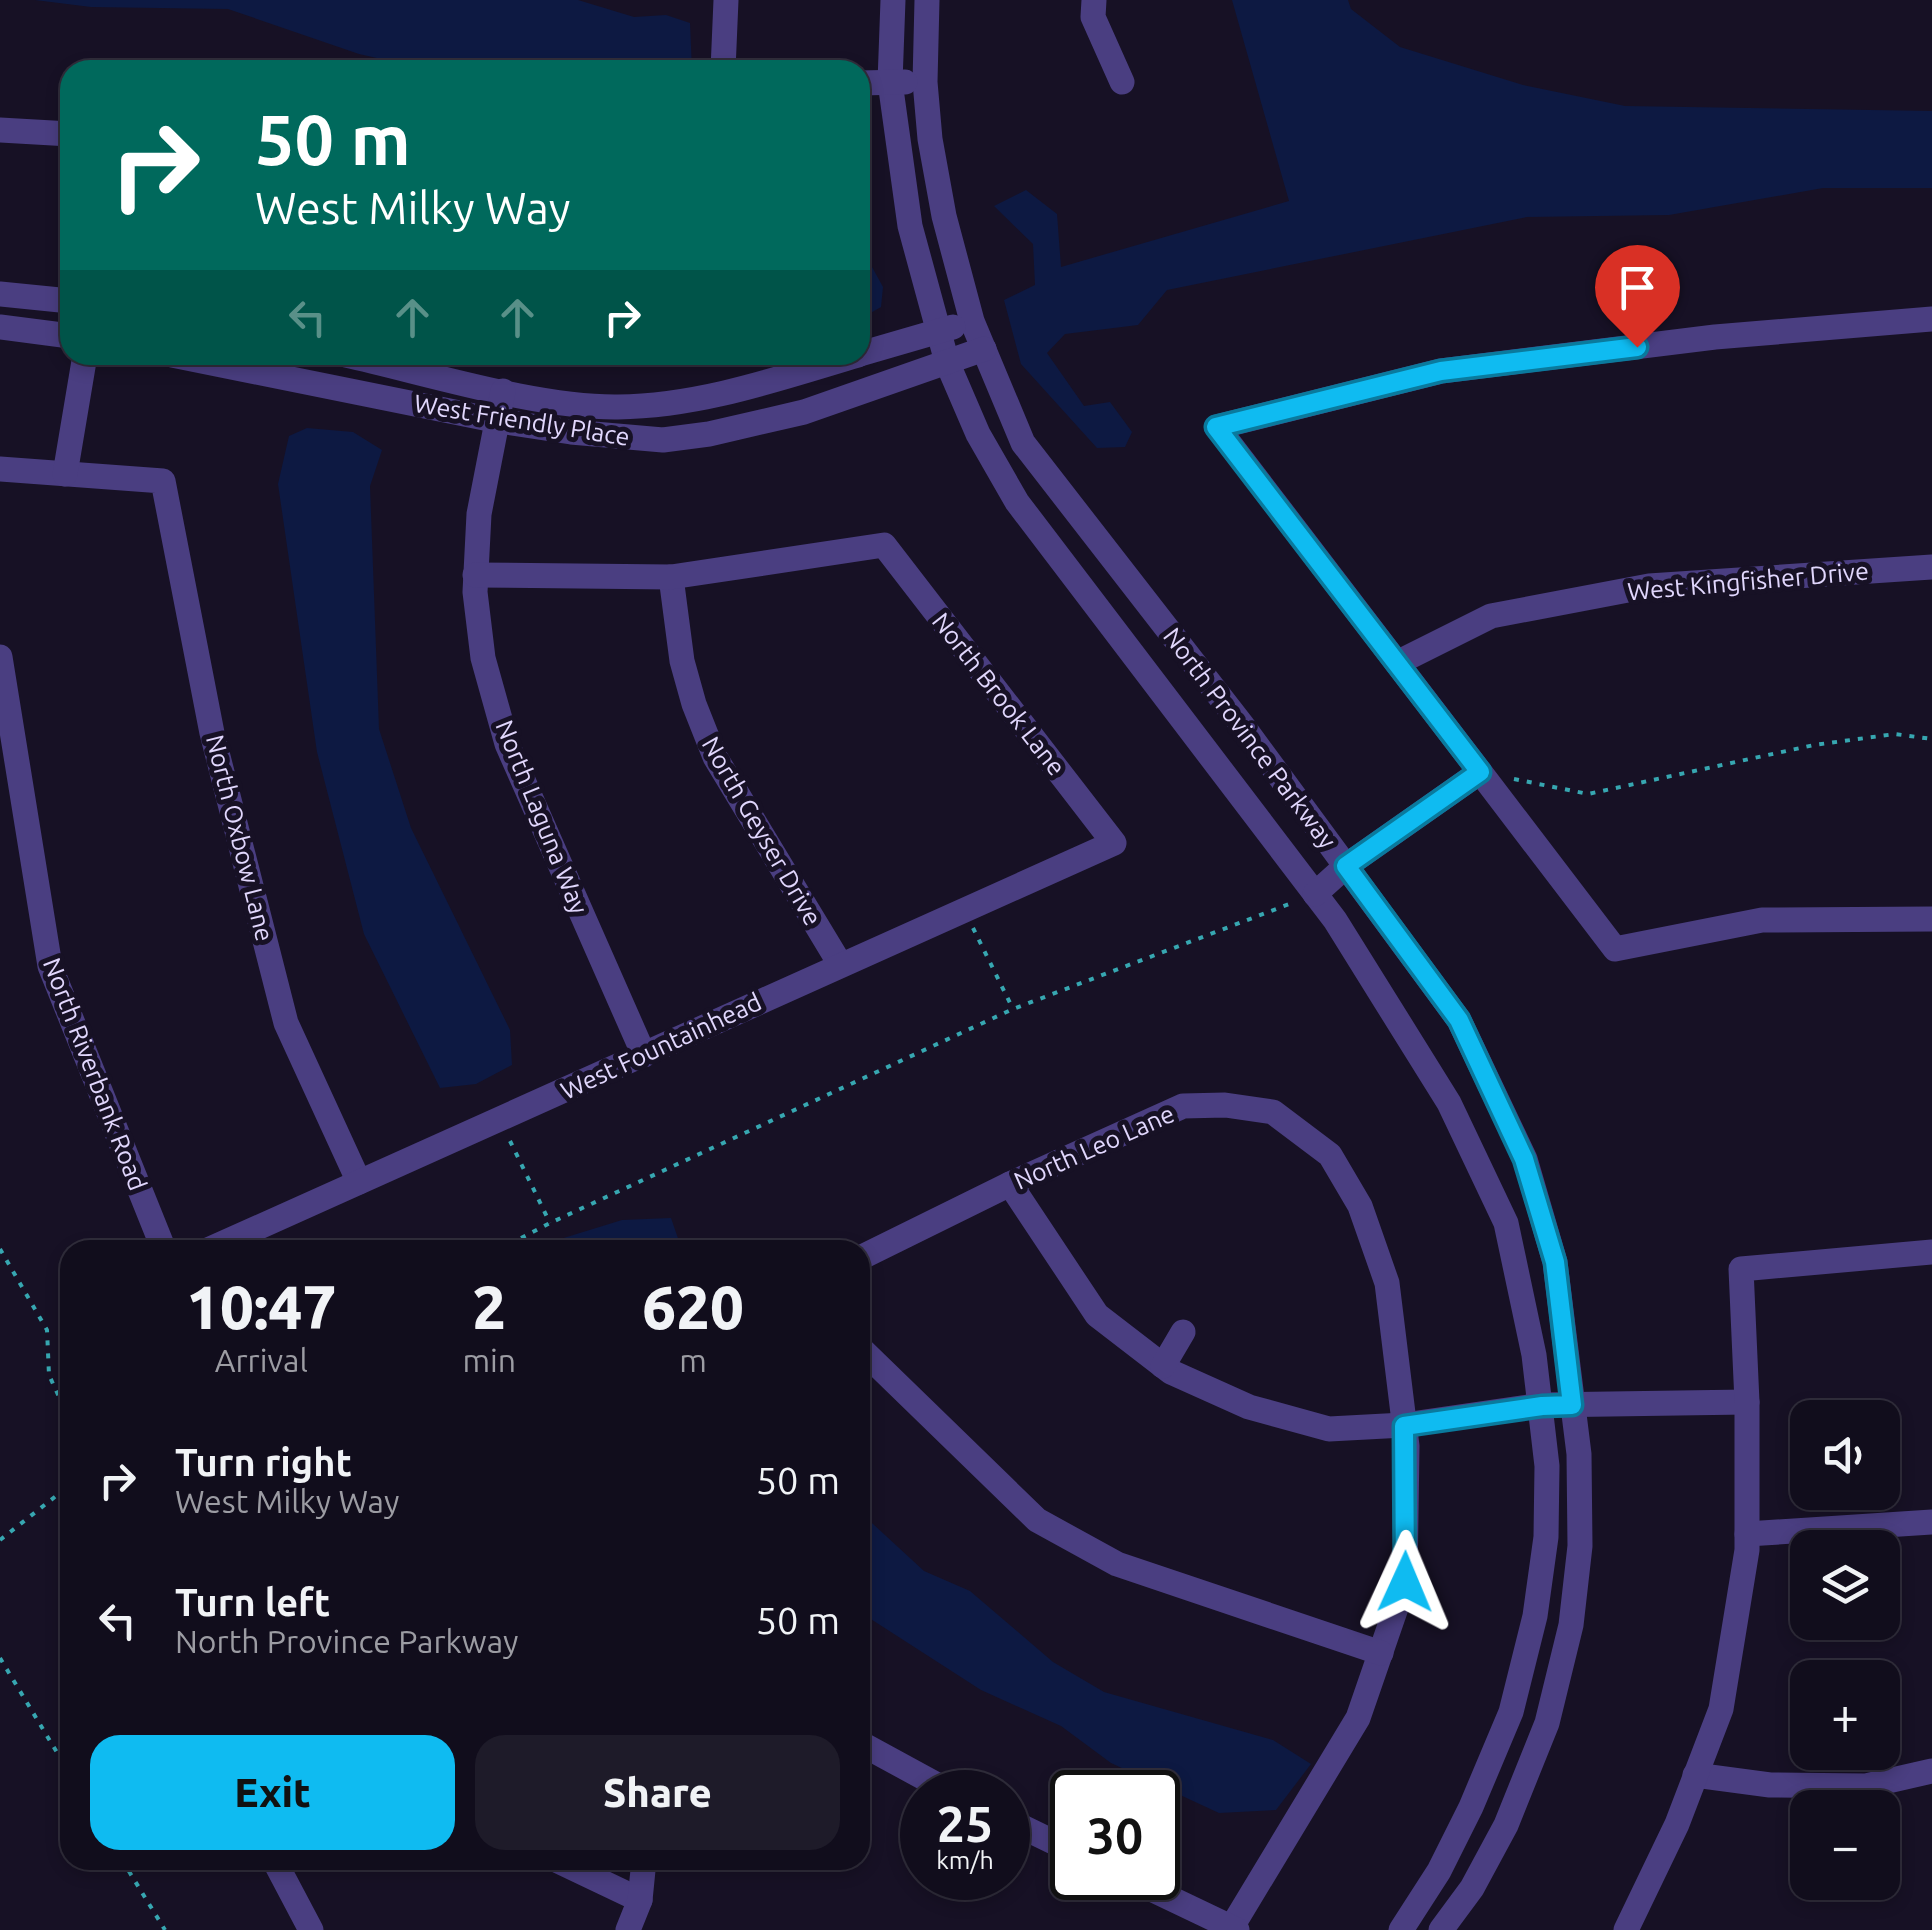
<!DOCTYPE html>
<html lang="en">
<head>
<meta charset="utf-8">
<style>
	:root { --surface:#110d1c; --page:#1e1b29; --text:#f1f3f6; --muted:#9c9ca3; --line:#302d3b; --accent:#0fbbf1 }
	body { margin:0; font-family:Ubuntu,sans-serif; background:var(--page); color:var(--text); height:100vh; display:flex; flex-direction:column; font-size:38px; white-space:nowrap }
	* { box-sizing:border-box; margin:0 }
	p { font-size:32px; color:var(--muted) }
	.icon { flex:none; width:55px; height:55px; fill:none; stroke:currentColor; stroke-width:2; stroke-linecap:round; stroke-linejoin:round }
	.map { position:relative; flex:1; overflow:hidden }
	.details { position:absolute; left:60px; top:1240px; width:810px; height:630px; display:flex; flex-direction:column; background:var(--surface); border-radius:30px; box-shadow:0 5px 15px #0003,0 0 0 2px var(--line) }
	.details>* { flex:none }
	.top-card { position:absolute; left:60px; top:60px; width:810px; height:305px; border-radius:30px; box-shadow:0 5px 15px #0003,0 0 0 2px var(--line); background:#00695c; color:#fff; overflow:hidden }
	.tools { position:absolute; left:1790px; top:1400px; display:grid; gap:20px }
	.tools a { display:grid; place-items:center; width:110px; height:110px; border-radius:20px; background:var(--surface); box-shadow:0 5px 15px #0003,0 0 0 2px var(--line); font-size:50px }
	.speed { position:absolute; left:900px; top:1770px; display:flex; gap:20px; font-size:50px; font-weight:700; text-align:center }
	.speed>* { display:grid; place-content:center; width:130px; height:130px; border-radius:50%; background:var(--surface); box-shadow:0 5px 15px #0003,0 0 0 2px var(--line); line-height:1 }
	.speed small { font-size:25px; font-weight:400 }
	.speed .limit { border:5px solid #111; border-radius:15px; background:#fff; color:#111 }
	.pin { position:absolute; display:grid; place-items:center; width:85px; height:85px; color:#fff; margin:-102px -42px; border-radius:50% 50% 50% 0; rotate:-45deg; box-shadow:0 0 10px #0007 }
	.pin .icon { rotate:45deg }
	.me { position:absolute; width:110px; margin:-55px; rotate:1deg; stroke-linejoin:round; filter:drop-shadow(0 0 8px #0008) }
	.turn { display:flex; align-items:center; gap:35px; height:210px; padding:0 30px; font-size:45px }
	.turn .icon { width:130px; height:130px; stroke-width:2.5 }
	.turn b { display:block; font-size:70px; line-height:85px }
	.lanes { display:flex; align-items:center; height:95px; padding:0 30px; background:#0003; justify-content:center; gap:50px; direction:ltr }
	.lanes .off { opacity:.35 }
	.eta { display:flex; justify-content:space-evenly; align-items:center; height:170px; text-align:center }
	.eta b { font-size:60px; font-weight:800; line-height:70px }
	.button { display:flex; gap:20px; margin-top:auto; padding:20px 30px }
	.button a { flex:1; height:115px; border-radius:30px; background:var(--accent); color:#111; font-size:40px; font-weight:800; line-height:115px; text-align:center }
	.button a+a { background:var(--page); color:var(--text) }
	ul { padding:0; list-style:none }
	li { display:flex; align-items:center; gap:30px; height:140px; padding:0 30px }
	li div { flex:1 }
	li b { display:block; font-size:38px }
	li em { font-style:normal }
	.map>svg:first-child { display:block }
	.water { fill:#0d1942 }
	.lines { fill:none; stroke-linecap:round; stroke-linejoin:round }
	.path { stroke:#37a7b1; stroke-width:4; stroke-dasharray:5 8; stroke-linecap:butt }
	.minor { stroke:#4a3e81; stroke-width:25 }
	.route-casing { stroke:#0a7a9d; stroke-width:25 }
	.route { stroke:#0fbbf1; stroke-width:18 }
	.labels { text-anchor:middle; stroke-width:10; stroke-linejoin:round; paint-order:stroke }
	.street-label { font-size:25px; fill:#e1d7fd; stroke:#171125 }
</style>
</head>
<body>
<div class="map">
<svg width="1932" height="1930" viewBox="0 0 1932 1930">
	<rect width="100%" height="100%" fill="#171125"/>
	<g class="water">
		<polygon points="35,0 578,0 634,17 666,15 690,23 692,70 430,70 359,54 228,9 91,7"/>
		<polygon points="1232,0 1348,0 1351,9 1400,47 1523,85 1625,106 1932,111 1932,188 1823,188 1669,215 1527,217 1167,290 1138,325 1065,334 1047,353 1084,406 1110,402 1132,432 1125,447 1097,448 1021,364 1004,300 1035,285 1033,244 994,206 1026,190 1057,214 1061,267 1289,201"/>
		<polygon points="860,245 883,287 881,307 860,319"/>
		<polygon points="307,428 353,432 382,450 370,486 379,729 411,828 510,1030 512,1065 476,1084 440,1088 364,934 317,752 278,484 289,436"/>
		<polygon points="671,1218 682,1250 552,1250 554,1241 622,1220"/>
		<polygon points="860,1512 924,1571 970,1591 1053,1662 1104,1692 1273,1740 1311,1764 1276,1810 1219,1813 1111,1763 1061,1726 981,1690 863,1614 860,1610"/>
	</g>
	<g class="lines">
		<g class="path">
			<polyline points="1514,779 1588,794 1814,745 1895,734 1932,739"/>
			<polyline points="973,928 1013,1009"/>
			<polyline points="510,1141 550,1223"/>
			<polyline points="0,1249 47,1330 49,1375 70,1421"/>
			<polyline points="498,1250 550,1223 1013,1009 1292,903"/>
			<polyline points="0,1540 70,1485"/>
			<polyline points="0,1658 70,1774"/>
			<polyline points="122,1860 165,1930"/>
		</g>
		<g class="minor">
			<polyline points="893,0 890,82 910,226 947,362 978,434 1017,502 1335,920 1449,1103 1506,1223 1534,1355 1547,1466 1546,1537 1535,1616 1511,1712 1471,1807 1439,1871 1401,1930"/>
			<polyline points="927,0 925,82 930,139 944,216 972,321 1023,443 1242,725 1459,1020 1525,1159 1555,1262 1579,1454 1580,1546 1571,1625 1547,1723 1506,1825 1472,1888 1441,1930"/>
			<polyline points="1094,0 1093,17 1122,82"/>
			<polyline points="723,70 726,0"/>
			<polyline points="860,83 905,82"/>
			<polyline points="0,130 70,134"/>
			<polyline points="0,294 70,301"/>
			<polyline points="1932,319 1715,337 1441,371 1217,427 1615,949 1762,920 1932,919"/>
			<polyline points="0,327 70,336"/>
			<polyline points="860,354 953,327"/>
			<polyline points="172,355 499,421 571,432 663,440 709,434 804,412 984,349"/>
			<path d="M346 355C427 373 537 408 618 407 701 406 780 378 858 355"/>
			<polyline points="503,391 479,514 475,592 483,658 507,744 644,1055"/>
			<polyline points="0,469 163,481 212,733 286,1023 359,1182"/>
			<polyline points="65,474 85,355"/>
			<polyline points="671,577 682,661 694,704 715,757 840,964"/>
			<polyline points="0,657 50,966 164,1250"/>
			<polyline points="1397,663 1491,616 1649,586 1932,567"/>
			<polyline points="1315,894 1346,866 1480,772"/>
			<polyline points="1010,1184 1097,1315 1171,1372 1249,1407 1329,1429 1404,1425 1542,1405 1747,1402"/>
			<polyline points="208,1250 1114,843 884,545 671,577 475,575"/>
			<polyline points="860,1258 1010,1184 1183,1106 1225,1105 1273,1112 1330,1155 1360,1206 1387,1283 1407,1446 1405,1582 1358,1718 1230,1930"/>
			<polyline points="860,1348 1037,1520 1117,1564 1381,1653"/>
			<polyline points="1163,1366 1183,1332"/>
			<polyline points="1747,1534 1932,1522"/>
			<polyline points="860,1743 950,1792"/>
			<polyline points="1695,1775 1770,1785 1866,1786 1932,1771"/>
			<polyline points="1008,1820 1072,1851"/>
			<polyline points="274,1860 311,1930"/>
			<polyline points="556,1860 640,1900"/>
			<polyline points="1128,1878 1237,1930"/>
			<polyline points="628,1930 640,1900 644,1860"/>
			<polyline points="1626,1930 1677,1824 1721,1709 1747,1550 1747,1402 1741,1269 1932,1252"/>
		</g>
	</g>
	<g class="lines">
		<defs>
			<polyline id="route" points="1405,1582 1404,1426 1542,1406 1572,1405 1555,1262 1524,1159 1459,1020 1346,866 1480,772 1216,427 1441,371 1637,347"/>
		</defs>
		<use href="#route" class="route-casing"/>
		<use href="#route" class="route"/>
	</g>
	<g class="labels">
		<g class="street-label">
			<text transform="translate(522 420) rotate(9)" y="9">West Friendly Place</text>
			<text transform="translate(1748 581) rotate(-5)" y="9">West Kingfisher Drive</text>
			<text transform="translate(999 694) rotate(52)" y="9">North Brook Lane</text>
			<text transform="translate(1250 738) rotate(53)" y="9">North Province Parkway</text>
			<text transform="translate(542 817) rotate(68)" y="9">North Laguna Way</text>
			<text transform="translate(762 831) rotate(60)" y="9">North Geyser Drive</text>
			<text transform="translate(240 838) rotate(76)" y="9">North Oxbow Lane</text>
			<text transform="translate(661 1046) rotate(-25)" y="9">West Fountainhead</text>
			<text transform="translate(95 1074) rotate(69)" y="9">North Riverbank Road</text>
			<text transform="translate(1094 1147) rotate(-24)" y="9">North Leo Lane</text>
		</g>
	</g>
</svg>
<div class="tools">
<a><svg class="icon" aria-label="sound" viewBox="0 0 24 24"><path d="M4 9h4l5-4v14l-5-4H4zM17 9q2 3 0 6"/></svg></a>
<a><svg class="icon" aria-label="layers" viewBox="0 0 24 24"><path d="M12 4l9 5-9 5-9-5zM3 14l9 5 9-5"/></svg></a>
<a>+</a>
<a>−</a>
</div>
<div class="speed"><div>25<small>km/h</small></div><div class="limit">30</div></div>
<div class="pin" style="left:1637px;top:347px;background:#d93025"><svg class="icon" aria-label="arrive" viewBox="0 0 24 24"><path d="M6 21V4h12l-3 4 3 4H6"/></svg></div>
<svg class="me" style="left:1405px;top:1582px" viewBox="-20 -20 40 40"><path d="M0-17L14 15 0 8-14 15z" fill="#0fbbf1" stroke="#fff" stroke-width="4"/></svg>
<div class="top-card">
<div class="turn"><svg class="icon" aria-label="right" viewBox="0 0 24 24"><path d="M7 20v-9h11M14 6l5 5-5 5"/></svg><div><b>50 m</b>West Milky Way</div></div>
<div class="lanes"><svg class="icon off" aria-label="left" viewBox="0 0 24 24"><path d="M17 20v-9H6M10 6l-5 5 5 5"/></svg><svg class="icon off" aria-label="ahead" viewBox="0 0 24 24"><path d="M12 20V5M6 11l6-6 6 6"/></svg><svg class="icon off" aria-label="ahead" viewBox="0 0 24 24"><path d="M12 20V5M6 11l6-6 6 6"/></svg><svg class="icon" aria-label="right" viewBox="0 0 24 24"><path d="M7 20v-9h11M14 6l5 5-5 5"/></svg></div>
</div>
<section class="details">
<div class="eta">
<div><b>10:47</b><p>Arrival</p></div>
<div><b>2</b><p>min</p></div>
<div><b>620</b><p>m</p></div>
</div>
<ul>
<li><svg class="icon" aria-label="right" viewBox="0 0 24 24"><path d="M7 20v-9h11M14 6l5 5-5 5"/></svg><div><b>Turn right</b><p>West Milky Way</p></div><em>50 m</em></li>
<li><svg class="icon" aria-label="left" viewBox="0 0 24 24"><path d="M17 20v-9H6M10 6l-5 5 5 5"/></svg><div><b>Turn left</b><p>North Province Parkway</p></div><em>50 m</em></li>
</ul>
<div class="button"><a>Exit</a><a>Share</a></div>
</section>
</div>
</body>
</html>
